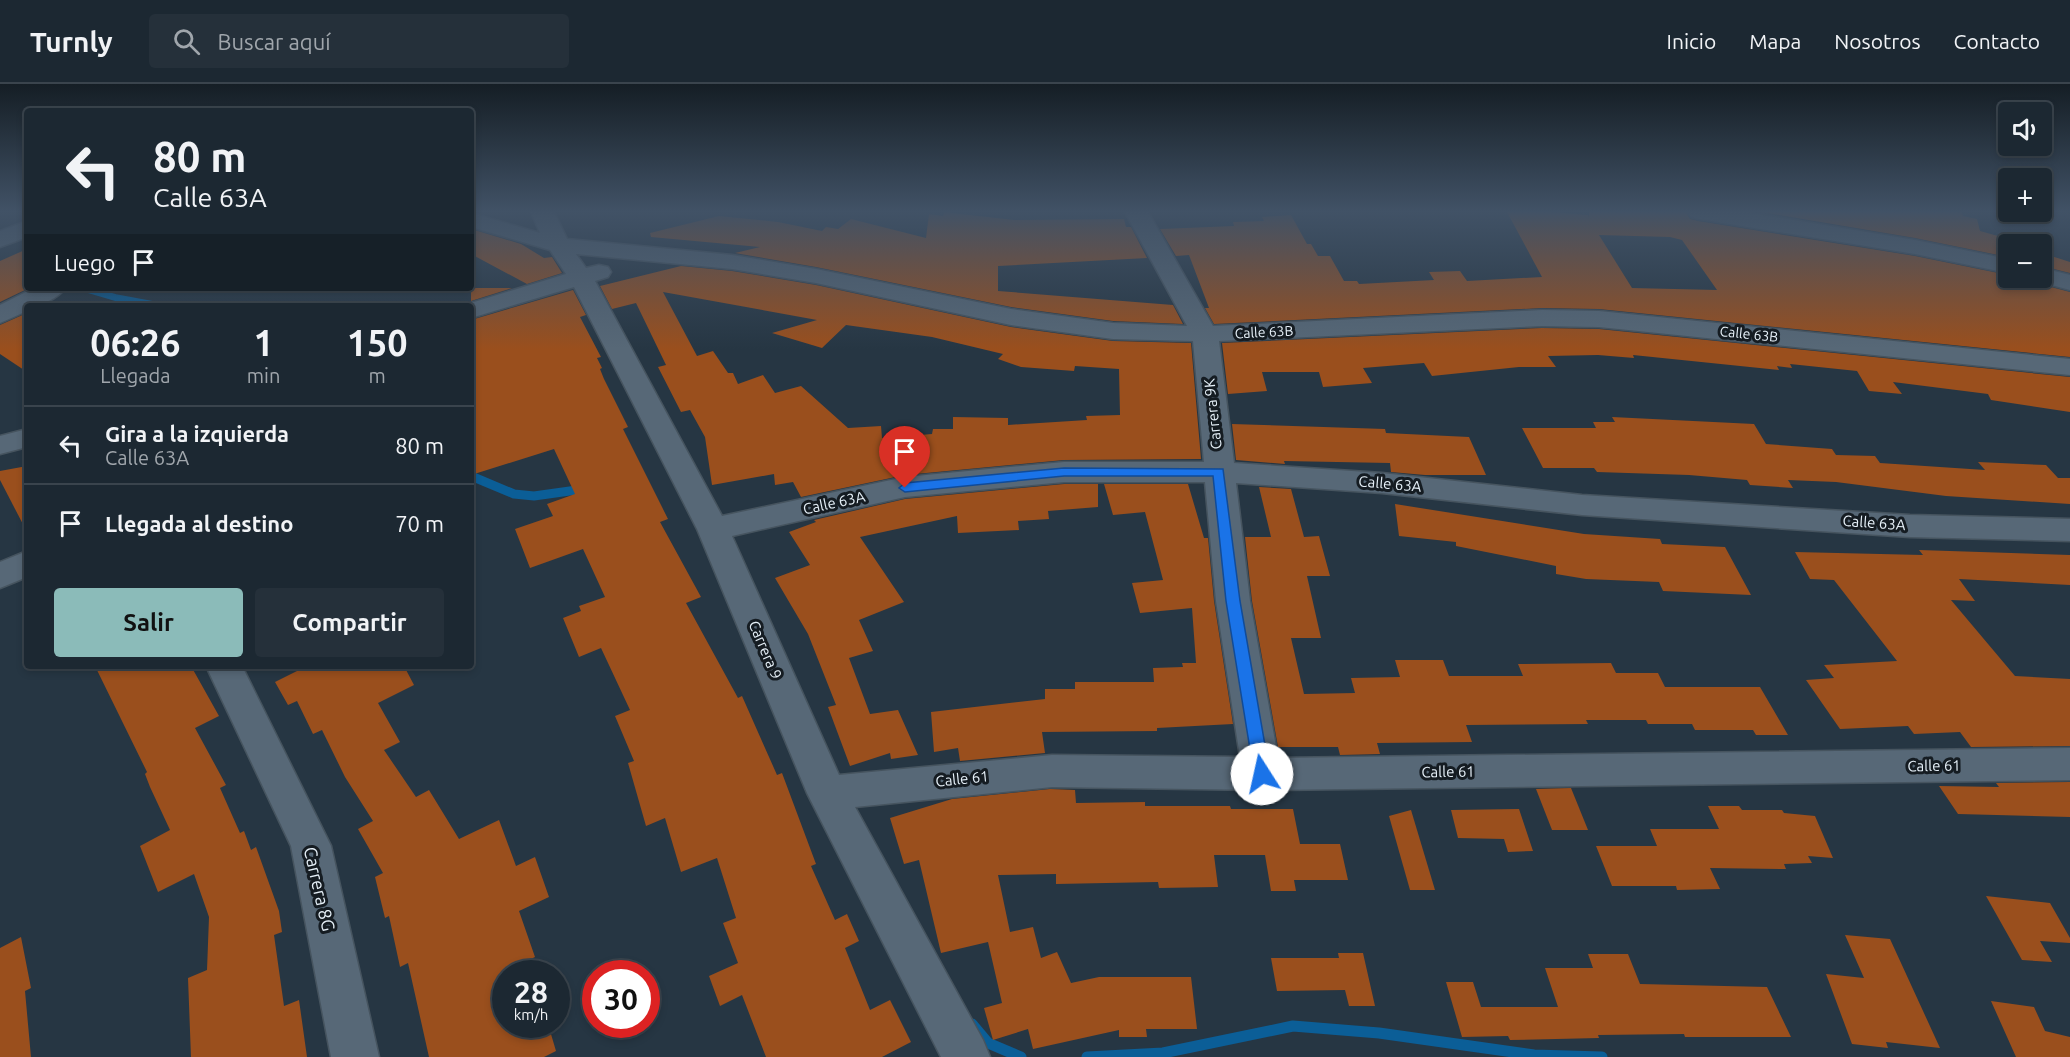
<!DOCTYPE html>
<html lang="es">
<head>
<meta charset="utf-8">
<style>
	:root { --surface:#1c2832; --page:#25303a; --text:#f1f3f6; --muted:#a0a6ac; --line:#3a444d; --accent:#8bbbb9 }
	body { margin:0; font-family:Ubuntu,sans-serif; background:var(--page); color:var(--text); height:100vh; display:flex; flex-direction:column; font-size:22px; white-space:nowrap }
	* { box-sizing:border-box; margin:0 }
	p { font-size:20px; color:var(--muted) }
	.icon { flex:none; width:33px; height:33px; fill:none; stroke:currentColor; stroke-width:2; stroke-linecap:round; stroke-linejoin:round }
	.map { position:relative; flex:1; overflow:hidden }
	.details { position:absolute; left:24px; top:219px; width:450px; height:366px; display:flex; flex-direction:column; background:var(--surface); border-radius:6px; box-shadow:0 3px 9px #0003,0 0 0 2px var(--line) }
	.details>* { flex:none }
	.hud { position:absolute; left:24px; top:24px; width:450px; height:183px; border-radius:6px; box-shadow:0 3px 9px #0003,0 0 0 2px var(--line); background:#1c2832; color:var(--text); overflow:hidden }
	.tools { position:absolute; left:1998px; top:18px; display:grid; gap:12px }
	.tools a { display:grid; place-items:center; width:54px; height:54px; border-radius:6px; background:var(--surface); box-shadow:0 3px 9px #0003,0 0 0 2px var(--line); font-size:30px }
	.speed { position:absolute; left:492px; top:876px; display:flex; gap:12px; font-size:30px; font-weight:700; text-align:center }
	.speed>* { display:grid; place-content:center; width:78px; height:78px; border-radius:50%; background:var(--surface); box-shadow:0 3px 9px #0003,0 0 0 2px var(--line); line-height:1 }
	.speed small { font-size:15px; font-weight:400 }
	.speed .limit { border:9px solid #d22; background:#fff; color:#111 }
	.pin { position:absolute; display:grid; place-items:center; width:51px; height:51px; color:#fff; margin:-62px -26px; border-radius:50% 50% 50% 0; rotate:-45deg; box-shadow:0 0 6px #0007 }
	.pin .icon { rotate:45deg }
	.me { position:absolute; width:66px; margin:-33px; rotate:350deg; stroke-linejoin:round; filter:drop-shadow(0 0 4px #0008) }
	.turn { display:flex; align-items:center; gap:21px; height:126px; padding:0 30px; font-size:27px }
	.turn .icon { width:78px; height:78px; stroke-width:2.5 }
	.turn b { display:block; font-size:42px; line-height:51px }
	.then { display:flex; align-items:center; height:57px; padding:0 30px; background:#0003; gap:12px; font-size:22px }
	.eta { display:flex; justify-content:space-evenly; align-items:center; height:102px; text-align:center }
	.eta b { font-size:36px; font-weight:700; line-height:42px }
	.cta { display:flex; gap:12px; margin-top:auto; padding:12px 30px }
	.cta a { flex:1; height:69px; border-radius:6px; background:var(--accent); color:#111; font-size:24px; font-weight:700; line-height:69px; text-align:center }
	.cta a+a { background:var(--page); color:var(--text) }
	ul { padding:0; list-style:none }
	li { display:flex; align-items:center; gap:18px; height:78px; padding:0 30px; border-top:2px solid var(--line) }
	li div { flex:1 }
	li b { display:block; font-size:22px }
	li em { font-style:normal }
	header { display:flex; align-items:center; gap:36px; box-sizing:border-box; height:84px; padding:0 30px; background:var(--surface); border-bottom:2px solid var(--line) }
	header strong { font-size:28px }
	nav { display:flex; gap:33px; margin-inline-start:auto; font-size:21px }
	.search { width:420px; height:54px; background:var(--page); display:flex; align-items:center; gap:15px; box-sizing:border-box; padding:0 21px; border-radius:6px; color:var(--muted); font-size:22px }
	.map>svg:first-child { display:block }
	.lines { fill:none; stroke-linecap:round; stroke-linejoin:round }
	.stream-far2 { stroke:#0b5e97; stroke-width:7 }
	.stream-far1 { stroke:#0b5e97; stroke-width:9 }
	.stream { stroke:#0b5e97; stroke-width:11 }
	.building { fill:#9a4f1d; fill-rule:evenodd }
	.minor-casing { stroke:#46545f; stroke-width:3 }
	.minor { fill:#576877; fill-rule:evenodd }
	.route { fill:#1a73e8; stroke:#114b97; stroke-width:1.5 }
	.labels { text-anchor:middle; stroke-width:6; stroke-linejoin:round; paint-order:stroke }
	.far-street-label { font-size:14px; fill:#e6f0f8; stroke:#151c22 }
	.street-label { font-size:15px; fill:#e6f0f8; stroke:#151c22 }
	.near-street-label { font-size:18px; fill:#e6f0f8; stroke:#151c22 }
</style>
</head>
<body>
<header>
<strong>Turnly</strong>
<div class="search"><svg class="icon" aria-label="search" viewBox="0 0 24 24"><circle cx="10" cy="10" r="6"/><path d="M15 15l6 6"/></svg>Buscar aquí</div>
<nav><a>Inicio</a><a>Mapa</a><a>Nosotros</a><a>Contacto</a></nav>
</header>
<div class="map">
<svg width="2070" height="973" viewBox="0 0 2070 973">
	<rect width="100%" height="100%" fill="#263643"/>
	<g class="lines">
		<polyline class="stream-far2" points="83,204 117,214 160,222"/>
		<polyline class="stream-far1" points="471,392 514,410 534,412 584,405"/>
		<g class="stream">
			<polyline points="972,940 988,959 1021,973"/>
			<polyline points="1087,973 1163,969 1293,942 1379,949 1534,971 1602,973"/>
		</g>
	</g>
	<g class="building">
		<polygon points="944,128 1014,136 1124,135 1126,143 1131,143 1147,174 998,182 998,207 1173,221 1183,240 1113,237 1011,223 816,183 735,169 760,163 651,153 650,149 719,132 778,138 822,147 826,143 838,145 851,135 926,154 929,130 943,132"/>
		<path d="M1507 128H1553L1588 131 1589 134V128H1686L1690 135 1698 137 1915 172 2008 191V194H2029L2032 198 2070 208V273L1599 225 1542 224 1214 240 1205 224H1209L1189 171 1176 172 1160 145 1234 142 1233 138 1264 137 1262 133 1291 131 1307 160H1311L1318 172H1330L1344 197H1357L1359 200 1434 196 1429 188 1460 187 1467 197 1542 193ZM1599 151 1670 153 1682 156 1717 206 1632 204Z"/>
		<polygon points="1761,128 1962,128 1963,132 1977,135 1980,147 2023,159 2008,160 2008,173 1915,154"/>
		<polygon points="471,145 521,160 544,174 552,173 562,189 527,200 471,170"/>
		<polygon points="27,165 27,205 0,218 0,177"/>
		<polygon points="2042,169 2070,178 2070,189 2042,182"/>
		<path d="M681 182 732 187 816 201 1011 243 1113 257 1191 259 1201 375 1064 376 905 391 801 413 793 398 775 401 774 390 712 401 705 353 690 326 681 328 658 283 666 281 636 219 612 225 600 202ZM663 208 817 236 772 249 822 264 846 241 932 253 1003 270 998 275 1021 283 1074 287 1075 282 1119 285 1120 331 1086 332 1087 336 1008 341V334L953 333V345H933L932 350 882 354 881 342 848 344 801 302 775 309 763 291 738 300 733 289H728L713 267 697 272Z"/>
		<polygon points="471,204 512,204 471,217"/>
		<polygon points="573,206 586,231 580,233 601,273 597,274 602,284 600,285 604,295 628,343 623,345 668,435 660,438 701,513 686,519 738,614 742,612 777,691 782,689 816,780 811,782 835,836 847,830 859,857 845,864 870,926 890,916 911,958 882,973 766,973 742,911 720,922 709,892 738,879 723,839 736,834 717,774 681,788 665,734 646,742 628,679 634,677 615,632 630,626 601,564 579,573 563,534 581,527 579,522 605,513 583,465 530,484 515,445 553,432 547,420 575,410 554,365 471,391 471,236"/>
		<polygon points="27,229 27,288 0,270 0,241"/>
		<polygon points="1542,244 1599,245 2070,293 2070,328 1991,316 1988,310 1893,298 1902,310 1869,307 1857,287 1790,280 1792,284 1777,282 1779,286 1633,271 1634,274 1598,271 1548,272 1556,283 1519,283 1432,292 1424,279 1363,284 1372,299 1323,303 1319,288 1262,288 1267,307 1228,310 1222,259"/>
		<polygon points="1612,333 1754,340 1766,360 1832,365 1836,371 1875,372 1880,379 1985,386 1978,378 2046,381 2058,394 2070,394 2070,420 1946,412 1836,398 1788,396 1793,404 1750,401 1747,396 1689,391 1597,388 1594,384 1543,384 1522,344 1596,344 1593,338 1615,338"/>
		<polygon points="1232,340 1385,345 1386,349 1469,353 1486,391 1425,391 1391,388 1390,379 1284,377 1285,380 1236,376"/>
		<polygon points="27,382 27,448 0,396 0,387"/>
		<polygon points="1064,400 1098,400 1098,423 1048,427 1049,435 1018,437 1019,446 958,449 957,432 860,453 904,518 859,536 873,567 849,574 870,630 898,626 918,671 891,675 890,669 850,682 828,623 836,621 808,550 775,494 810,481 789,448 816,438 814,436 905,415"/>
		<polygon points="1104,400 1188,400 1204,454 1208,454 1214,517 1233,640 1157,644 1157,647 1042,648 1045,669 960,677 958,664 934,668 931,628 1045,615 1045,605 1075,605 1075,598 1154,598 1153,584 1183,583 1182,579 1196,579 1192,524 1140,529 1132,499 1163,496 1145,428 1113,431"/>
		<polygon points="1259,403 1291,405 1304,453 1319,452 1330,492 1307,492 1321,554 1291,554 1304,610 1355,609 1351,594 1400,593 1395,576 1443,576 1449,592 1523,592 1518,580 1611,579 1616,589 1658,589 1665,603 1760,603 1788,651 1756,651 1753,646 1695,646 1692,640 1648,640 1646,636 1586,636 1588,640 1466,641 1472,658 1377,659 1380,670 1340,671 1338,663 1278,663 1252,517 1245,453 1271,453"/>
		<polygon points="1395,420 1584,450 1660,455 1662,460 1725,463 1751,511 1663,507 1659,498 1586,495 1556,490 1556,482 1456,462 1456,458 1399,452"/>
		<polygon points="1919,466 2070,471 2070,501 1959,495 1975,517 1951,516 2015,592 2070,595 2070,662 1971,663 1960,648 1914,650 1908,642 1840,645 1806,596 1834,594 1824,581 1897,577 1834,496 1810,495 1795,468 1923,471"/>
		<polygon points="95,582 191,582 219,632 195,644 226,701 220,704 240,749 244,747 251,766 256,763 279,827 282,848 274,851 284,922 299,916 307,973 191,973 188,894 207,886 209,833 194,790 158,808 140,762 170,746 150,703 145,690 147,688"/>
		<polygon points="307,582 404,582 414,601 378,619 400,658 384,666 416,713 429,706 459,755 499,736 516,782 535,773 549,813 519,827 535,873 506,887 506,940 548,940 556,967 544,973 429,973 408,879 400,883 389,832 385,834 375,793 383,789 358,745 373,737 345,693 322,646 313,650 297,617 288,621 275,598"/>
		<polygon points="2070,698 2070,733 1958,730 1939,702 1999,703 1996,699"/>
		<polygon points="1571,704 1588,746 1552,746 1536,705"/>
		<polygon points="1050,705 1075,706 1076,719 1145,718 1145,722 1230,722 1231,725 1293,725 1300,760 1340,760 1348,796 1294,796 1296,807 1271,807 1265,771 1214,771 1218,803 1159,804 1158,798 1056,800 1056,790 998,791 1010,848 1033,843 1041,874 1057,868 1071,899 1099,893 1191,893 1197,945 1146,945 1147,953 1119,953 1119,946 1033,965 1028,945 993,956 984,924 1002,919 988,858 941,869 919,776 904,780 890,734 952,715"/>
		<polygon points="1708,722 1739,722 1742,726 1782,726 1784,729 1815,732 1833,774 1808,772 1812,779 1784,780 1786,785 1710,784 1720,805 1677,806 1676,802 1612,802 1596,762 1657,762 1650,745 1719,745"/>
		<polygon points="1519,725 1533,767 1508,768 1504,755 1458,754 1451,726"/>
		<polygon points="1411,726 1435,806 1410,806 1389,732"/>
		<polygon points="1986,812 2050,819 2070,854 2070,859 2040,857 2052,878 2022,876"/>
		<polygon points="1845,851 1890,855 1940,964 1886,958 1888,964 1852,960 1826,890 1864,894"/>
		<polygon points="21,853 31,904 25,907 31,973 0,973 0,864"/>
		<polygon points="1338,869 1363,869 1375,922 1349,922 1345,906 1277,907 1271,874 1339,874"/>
		<polygon points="1588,870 1628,870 1640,900 1767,903 1791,953 1685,953 1684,950 1598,951 1599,954 1510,956 1508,952 1462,953 1446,898 1473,898 1481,923 1558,923 1545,884 1593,884"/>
		<polygon points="1991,917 2034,923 2045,947 2070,953 2070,973 2016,973"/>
	</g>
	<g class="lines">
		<defs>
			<g id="minor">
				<path d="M531 128H554L567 155 732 171 816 185 1011 225 1113 239 1187 242 1125 128H1148L1213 242 1542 226 1599 227 2070 275V291L1599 243 1542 242 1219 257 1234 379 1382 389 1582 411 1910 431 2070 435V457L1910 453 1582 431 1382 409 1236 399 1250 517 1278 674 2070 664V696L1262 706 1052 703 855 723 983 956 990 973H941L807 709 697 445 574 203 471 234V222H461L566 190 550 166 471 143V129L540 149ZM576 170 732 185 816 199 1011 241 1113 255 1193 257 1204 378H1064L905 393 722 432 595 197 608 193 611 188 608 183 599 181 586 184ZM1064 398H1205L1216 517 1240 673 1052 671 839 691 732 452 905 413Z"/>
				<polygon points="1688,128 1744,128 1915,156 2008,175 2008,189 1915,170 1699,135 1691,133"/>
				<polygon points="27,137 27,153 0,163 0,147"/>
				<polygon points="2042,184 2070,191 2070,206 2033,196 2031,194 2042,194"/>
				<path d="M34 204H65C58 215 40 222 27 222V227L0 239V221Z"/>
				<polygon points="27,345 27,363 0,370 0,352"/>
				<polygon points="27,467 27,493 0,504 0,478"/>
				<polygon points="206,582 242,582 331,762 379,973 331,973 291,762"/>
			</g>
		</defs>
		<use href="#minor" class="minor-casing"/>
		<use href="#minor" class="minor"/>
	</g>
	<linearGradient id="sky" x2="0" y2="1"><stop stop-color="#151e25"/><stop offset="0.48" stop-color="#415266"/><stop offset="1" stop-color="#415266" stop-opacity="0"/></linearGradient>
	<rect width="2070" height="265" fill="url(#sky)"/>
	<polygon class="route" points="1064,384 1223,385 1240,517 1270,690 1267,695 1262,697 1256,695 1254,690 1226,517 1213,392 1064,392 905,408 899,404 905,399"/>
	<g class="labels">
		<g class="far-street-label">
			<text transform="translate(1264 248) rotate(-3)" y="5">Calle 63B</text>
			<text transform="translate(1749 250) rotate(6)" y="5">Calle 63B</text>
		</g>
		<g class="street-label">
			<text transform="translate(1213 330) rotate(-96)" y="5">Carrera 9K</text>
			<text transform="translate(1390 400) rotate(5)" y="5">Calle 63A</text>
			<text transform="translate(834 419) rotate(-12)" y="5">Calle 63A</text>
			<text transform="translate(1874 439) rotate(4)" y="5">Calle 63A</text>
			<text transform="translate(765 566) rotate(67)" y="5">Carrera 9</text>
			<text transform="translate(1934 682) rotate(-1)" y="5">Calle 61</text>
			<text transform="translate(1448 688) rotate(-1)" y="5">Calle 61</text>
			<text transform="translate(962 695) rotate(-6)" y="5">Calle 61</text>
		</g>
		<g class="near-street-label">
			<text transform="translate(319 805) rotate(77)" y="6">Carrera 8G</text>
		</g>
	</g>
</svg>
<div class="tools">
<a><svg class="icon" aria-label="sound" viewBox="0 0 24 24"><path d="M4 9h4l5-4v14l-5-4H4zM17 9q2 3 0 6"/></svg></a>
<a>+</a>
<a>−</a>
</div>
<div class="speed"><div>28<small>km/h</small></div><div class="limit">30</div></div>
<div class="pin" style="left:905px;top:404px;background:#d93025"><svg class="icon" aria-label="arrive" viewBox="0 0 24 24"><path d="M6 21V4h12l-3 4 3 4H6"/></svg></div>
<svg class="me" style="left:1262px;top:690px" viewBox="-20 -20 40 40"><circle r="19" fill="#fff"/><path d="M0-13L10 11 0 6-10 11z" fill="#1a73e8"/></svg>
<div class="hud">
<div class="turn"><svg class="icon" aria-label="left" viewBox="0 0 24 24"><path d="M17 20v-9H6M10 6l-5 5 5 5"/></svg><div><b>80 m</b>Calle 63A</div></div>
<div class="then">Luego<svg class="icon" aria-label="arrive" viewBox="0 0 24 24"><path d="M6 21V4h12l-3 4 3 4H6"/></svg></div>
</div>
<section class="details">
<div class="eta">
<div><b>06:26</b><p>Llegada</p></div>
<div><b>1</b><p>min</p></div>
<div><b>150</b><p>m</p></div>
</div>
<ul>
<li><svg class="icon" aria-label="left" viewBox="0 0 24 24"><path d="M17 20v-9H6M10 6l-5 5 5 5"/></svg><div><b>Gira a la izquierda</b><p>Calle 63A</p></div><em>80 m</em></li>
<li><svg class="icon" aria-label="arrive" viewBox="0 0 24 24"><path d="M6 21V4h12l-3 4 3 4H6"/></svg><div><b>Llegada al destino</b></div><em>70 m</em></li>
</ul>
<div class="cta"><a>Salir</a><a>Compartir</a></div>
</section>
</div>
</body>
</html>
